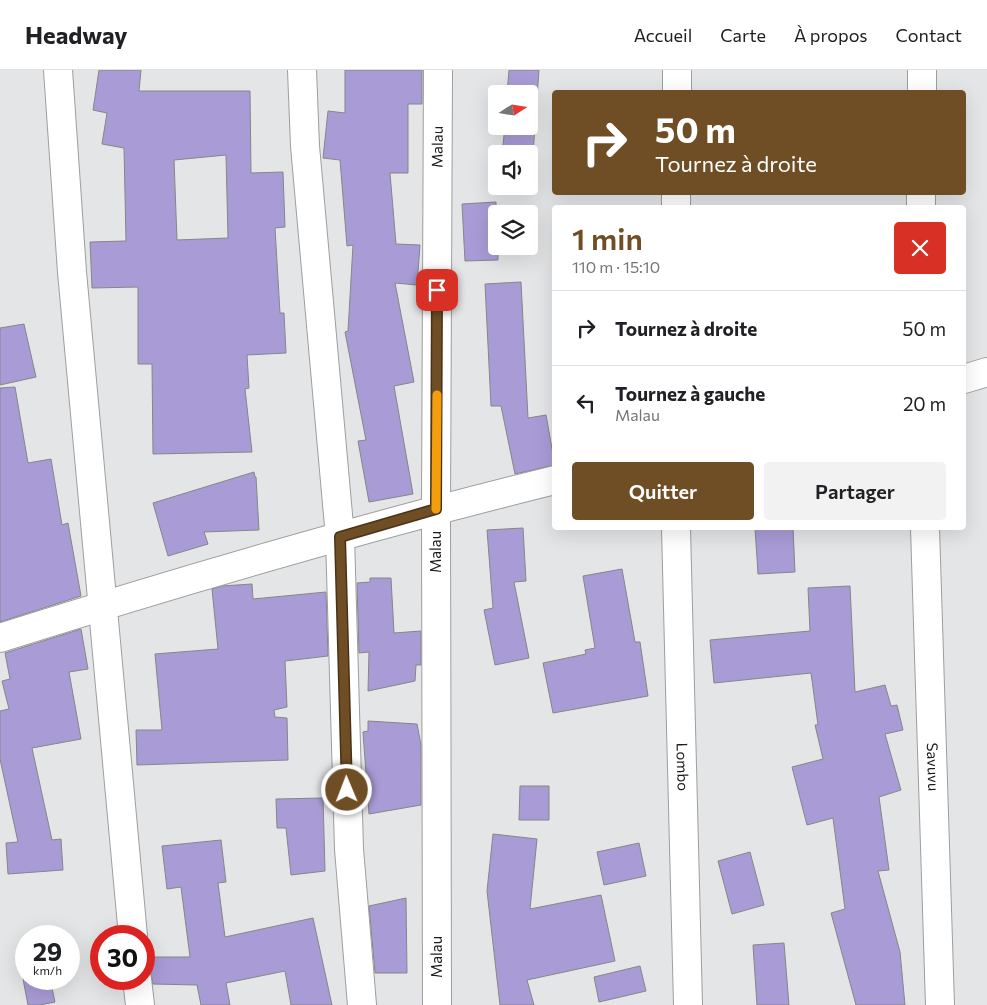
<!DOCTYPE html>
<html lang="fr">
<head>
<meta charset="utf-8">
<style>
	:root { --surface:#fff; --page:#f2f2f2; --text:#202124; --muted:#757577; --line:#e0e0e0; --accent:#6f4e25 }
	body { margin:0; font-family:Commissioner,sans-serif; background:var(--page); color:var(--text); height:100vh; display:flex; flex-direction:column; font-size:19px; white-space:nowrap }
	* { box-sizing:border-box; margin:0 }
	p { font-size:16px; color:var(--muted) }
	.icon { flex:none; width:28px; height:28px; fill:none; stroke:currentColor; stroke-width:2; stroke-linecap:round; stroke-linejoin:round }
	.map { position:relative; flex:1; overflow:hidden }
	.side { position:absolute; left:552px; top:135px; width:414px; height:325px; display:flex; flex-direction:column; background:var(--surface); border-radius:5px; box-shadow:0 5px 20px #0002 }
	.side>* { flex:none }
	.top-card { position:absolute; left:552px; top:20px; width:414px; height:105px; border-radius:5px; box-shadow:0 5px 20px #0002; background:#6f4e25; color:#fff; overflow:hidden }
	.needle { width:32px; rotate:78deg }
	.controls { position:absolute; left:488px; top:15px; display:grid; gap:10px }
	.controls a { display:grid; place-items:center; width:50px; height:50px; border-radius:5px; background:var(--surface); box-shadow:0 5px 20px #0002; font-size:25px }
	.speed { position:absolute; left:15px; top:855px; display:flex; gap:10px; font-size:25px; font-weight:700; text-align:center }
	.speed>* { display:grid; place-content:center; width:65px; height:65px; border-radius:50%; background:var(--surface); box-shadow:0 5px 20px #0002; line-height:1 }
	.speed small { font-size:12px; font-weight:400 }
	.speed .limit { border:8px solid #d22; background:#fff; color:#111 }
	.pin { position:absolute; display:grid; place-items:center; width:42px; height:42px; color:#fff; margin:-21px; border-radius:10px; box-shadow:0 2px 8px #0006 }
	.me { position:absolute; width:55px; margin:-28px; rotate:359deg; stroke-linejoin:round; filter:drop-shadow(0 0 4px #0008) }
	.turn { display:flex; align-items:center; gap:18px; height:105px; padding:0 20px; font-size:22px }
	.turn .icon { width:65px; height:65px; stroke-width:2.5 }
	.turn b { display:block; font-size:35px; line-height:42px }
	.round { display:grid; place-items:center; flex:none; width:52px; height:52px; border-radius:5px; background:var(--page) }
	.overview { display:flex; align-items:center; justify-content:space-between; height:85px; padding:0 20px }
	h1 { font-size:30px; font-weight:600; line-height:38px; color:var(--accent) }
	.primary-button { display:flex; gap:10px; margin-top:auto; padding:10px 20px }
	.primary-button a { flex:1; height:58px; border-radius:5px; background:var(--accent); color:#fff; font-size:20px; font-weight:600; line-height:58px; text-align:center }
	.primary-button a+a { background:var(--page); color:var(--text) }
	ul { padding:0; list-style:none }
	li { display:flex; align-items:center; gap:15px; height:75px; padding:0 20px; border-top:1px solid var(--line) }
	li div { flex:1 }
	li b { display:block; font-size:19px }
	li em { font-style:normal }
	header { display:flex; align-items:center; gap:30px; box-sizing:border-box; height:70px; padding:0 25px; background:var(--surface); border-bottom:1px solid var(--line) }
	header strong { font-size:24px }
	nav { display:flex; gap:28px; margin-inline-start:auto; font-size:18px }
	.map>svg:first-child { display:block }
	.building { fill:#a99bd6; stroke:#868687; fill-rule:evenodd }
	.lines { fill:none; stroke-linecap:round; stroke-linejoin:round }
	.minor-casing { stroke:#9d9e9f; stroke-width:30 }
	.minor { stroke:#fff; stroke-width:28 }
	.route-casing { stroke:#483318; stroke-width:12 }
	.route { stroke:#6f4e25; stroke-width:9 }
	.slow { stroke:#f59e0b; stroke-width:9 }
	.labels { text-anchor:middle; stroke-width:4; stroke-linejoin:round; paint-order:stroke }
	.street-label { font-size:15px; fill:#1c1c1d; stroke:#fff }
</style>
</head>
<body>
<header>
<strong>Headway</strong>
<nav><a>Accueil</a><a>Carte</a><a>À propos</a><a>Contact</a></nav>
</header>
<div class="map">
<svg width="987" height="935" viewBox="0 0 987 935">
	<rect width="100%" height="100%" fill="#e4e5e6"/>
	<g class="building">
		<path d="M99 0H141L139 21H250L251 103 283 102 285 157 275 158 280 243H284L286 283 247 285 249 318 245 319 252 382 153 384 152 294H138V217L92 218 90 172 126 171 124 78 102 74 107 43 93 40ZM226 85 228 168 177 170 174 90Z"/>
		<polygon points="345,0 422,0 422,34 408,34 408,103 390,103 396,174 420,175 417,215 395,213 414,312 394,316 413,424 369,432 358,371 366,370 345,262 348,261 353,175 347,176 340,90 323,88 328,41 345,43"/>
		<polygon points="509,0 539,0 532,98 529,98 529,84 502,84 505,56 529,56 529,24 507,24"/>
		<polygon points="496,132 496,176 498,176 498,190 465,191 462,134"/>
		<polygon points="521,212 528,348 546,345 555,395 515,404 501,336 491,336 485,214"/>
		<polygon points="24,254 36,307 0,315 0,258"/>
		<polygon points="15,317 28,393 51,389 62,455 68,453 81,526 0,552 0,318"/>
		<polygon points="254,402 255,407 256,407 259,460 204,462 208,474 168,486 153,433"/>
		<polygon points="523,458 526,511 514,512 529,588 495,595 484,540 493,538 487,460"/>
		<polygon points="755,458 793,458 795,502 758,504"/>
		<polygon points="622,499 635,572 640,572 648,626 553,643 543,593 586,584 585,580 595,578 583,506"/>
		<polygon points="370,508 391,508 394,563 421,561 421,595 416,595 415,611 368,621 369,582 359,583 357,513 370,512"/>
		<polygon points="252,514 253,529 326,522 328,586 285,591 287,637 274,640 275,647 287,648 288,690 137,695 136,660 162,660 155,584 218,579 212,519 222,516"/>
		<polygon points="850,516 855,622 885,615 891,636 897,635 903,660 885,664 901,720 879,727 889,800 878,801 900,882 905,935 856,935 831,843 845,839 833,748 807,755 792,697 823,689 815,655 818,655 811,603 714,613 710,570 810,561 808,518"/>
		<polygon points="81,559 88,599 69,602 81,669 32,678 52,770 61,769 63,800 8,804 6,773 18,772 0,689 0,641 9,639 2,611 10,609 5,583"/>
		<polygon points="368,651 417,654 421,675 421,735 369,744 363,662 368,661"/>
		<polygon points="520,716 549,716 549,750 519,750"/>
		<polygon points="323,728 325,801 291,805 286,758 277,758 276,729"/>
		<polygon points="493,764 537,769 530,839 601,825 615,891 527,910 534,935 500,935 487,821"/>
		<polygon points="221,770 226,812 218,813 225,867 313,848 332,935 291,935 285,901 226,913 230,935 201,935 197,915 153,914 150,900 145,896 146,887 190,887 181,817 167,819 162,776"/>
		<polygon points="639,773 646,806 604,815 597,782"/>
		<polygon points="750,782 764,835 732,844 718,791"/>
		<polygon points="406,828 407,903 375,903 369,836"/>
		<polygon points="784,873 789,935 757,935 753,875"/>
		<polygon points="640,896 646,921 599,932 594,907"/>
		<polygon points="23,909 50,909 55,932 40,935 28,935"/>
	</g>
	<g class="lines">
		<defs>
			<g id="minor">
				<polyline points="58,0 72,202 133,866"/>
				<polyline points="302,0 305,76 340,467 349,779 362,935"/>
				<polyline points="677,22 677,0"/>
				<polyline points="922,22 922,0"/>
				<polyline points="676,138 676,122"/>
				<polyline points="921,138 921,122"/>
				<polyline points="964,309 987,302"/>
				<path id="s1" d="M676 458 688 935"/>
				<path id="s2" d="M925 458 940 935"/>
				<path d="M0 568C183 510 368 456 555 410"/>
				<polyline points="137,909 140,935"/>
				<path id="s3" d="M437 935 436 439 438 0"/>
			</g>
		</defs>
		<use href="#minor" class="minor-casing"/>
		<use href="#minor" class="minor"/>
	</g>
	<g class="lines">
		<defs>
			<polyline id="route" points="347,720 340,467 436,439 437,220"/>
		</defs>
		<use href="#route" class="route-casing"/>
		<use href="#route" class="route"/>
		<polyline class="slow" points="436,439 437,325"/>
	</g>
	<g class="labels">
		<g class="street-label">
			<text dy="5" stroke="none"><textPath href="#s3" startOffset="858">Malau</textPath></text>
			<text transform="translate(436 482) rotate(-90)" y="5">Malau</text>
			<text dy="5" stroke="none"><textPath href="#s1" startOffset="239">Lombo</textPath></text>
			<text dy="5" stroke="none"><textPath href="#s2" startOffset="239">Savuvu</textPath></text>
			<text transform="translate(437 887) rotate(-90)" y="5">Malau</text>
		</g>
	</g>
</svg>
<div class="controls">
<a><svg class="needle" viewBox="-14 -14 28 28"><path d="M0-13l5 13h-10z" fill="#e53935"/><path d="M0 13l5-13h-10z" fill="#757577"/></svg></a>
<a><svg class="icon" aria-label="sound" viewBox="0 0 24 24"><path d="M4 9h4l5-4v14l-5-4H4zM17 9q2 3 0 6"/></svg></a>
<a><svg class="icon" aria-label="layers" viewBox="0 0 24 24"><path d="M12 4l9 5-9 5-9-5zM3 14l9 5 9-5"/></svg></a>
</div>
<div class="speed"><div>29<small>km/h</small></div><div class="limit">30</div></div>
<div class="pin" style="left:437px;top:220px;background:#d93025"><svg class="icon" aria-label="arrive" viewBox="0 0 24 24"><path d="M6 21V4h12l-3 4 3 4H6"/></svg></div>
<svg class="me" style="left:347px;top:720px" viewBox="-20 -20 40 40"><circle r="17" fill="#6f4e25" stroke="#fff" stroke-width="3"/><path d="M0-11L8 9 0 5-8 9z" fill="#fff"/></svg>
<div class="top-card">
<div class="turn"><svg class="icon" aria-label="right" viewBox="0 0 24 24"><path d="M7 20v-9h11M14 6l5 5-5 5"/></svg><div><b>50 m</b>Tournez à droite</div></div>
</div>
<section class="side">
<div class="overview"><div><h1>1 min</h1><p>110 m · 15:10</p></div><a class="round" style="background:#d93025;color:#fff"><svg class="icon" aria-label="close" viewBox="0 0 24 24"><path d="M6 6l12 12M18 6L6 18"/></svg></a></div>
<ul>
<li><svg class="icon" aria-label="right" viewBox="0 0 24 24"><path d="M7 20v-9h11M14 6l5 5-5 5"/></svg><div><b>Tournez à droite</b></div><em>50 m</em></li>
<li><svg class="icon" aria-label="left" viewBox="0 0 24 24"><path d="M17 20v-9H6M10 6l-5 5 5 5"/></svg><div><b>Tournez à gauche</b><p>Malau</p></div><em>20 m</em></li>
</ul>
<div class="primary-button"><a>Quitter</a><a>Partager</a></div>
</section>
</div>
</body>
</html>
